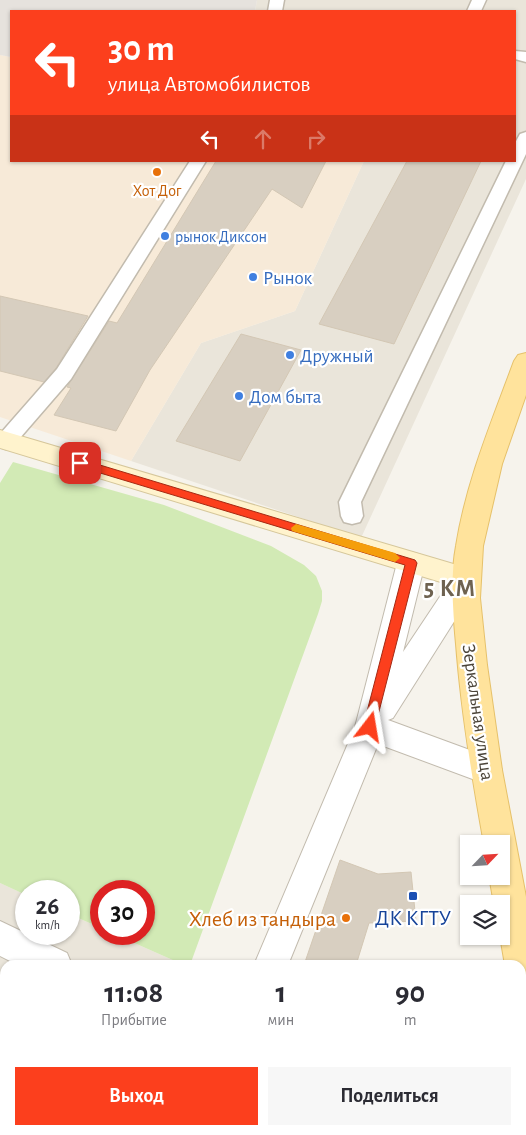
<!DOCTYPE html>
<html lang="ru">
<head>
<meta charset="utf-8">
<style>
	:root { --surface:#fff; --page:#f7f7f7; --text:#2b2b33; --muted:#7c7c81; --accent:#fc3f1d }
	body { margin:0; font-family:"Alegreya Sans",sans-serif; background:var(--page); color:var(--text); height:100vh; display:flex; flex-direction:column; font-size:19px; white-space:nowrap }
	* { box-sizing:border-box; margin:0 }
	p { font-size:16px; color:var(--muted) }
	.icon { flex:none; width:28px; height:28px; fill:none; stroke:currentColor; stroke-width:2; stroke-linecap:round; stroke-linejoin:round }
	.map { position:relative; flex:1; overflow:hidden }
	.details { position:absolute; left:0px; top:960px; width:526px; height:175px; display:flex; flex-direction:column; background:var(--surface); border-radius:15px 15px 0 0; box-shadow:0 1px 4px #0004 }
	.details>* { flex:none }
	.banner { position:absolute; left:10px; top:10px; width:506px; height:152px; border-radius:0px; box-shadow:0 1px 4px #0004; background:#fc3f1d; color:#fff; overflow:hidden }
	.needle { width:32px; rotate:65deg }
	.tools { position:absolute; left:460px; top:835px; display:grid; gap:10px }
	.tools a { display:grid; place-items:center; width:50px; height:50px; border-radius:0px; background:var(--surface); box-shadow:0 1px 4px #0004; font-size:25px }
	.speed { position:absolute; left:15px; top:880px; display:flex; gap:10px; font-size:25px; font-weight:700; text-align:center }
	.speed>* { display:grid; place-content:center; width:65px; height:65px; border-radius:50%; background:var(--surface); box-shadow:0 1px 4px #0004; line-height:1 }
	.speed small { font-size:12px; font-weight:400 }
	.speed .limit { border:8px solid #d22; background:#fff; color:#111 }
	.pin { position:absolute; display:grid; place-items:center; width:42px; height:42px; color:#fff; margin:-21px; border-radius:10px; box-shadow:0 2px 8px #0006 }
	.me { position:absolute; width:55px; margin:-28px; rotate:14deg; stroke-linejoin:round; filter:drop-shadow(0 0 4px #0008) }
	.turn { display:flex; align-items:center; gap:18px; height:105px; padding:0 15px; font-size:22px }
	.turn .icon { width:65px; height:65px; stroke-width:2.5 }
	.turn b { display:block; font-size:35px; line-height:42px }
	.lanes { display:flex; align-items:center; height:48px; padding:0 15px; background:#0003; justify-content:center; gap:25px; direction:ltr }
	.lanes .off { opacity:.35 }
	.eta { display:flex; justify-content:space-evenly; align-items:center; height:85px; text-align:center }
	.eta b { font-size:30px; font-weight:600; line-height:35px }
	.primary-button { display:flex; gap:10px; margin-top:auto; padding:10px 15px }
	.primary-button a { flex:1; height:58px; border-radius:0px; background:var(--accent); color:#fff; font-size:20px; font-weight:600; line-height:58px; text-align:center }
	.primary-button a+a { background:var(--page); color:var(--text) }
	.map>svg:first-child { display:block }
	.residential { fill:#eae5da }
	.commercial { fill:#f7ead8 }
	.industrial { fill:#e6e2dd }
	.green { fill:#d2eab5 }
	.parking { fill:#e5e3e0 }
	.building { fill:#d8cfc1; stroke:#d3c7b4 }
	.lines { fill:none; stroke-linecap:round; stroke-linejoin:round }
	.lane-casing { stroke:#c2bbae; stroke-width:3 }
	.street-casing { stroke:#c2bbae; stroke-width:2 }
	.secondary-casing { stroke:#d6c79b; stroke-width:2 }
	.primary-casing { stroke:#e6c16a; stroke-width:2 }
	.lane { fill:#fff; fill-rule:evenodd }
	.street { fill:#fff; fill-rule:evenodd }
	.secondary { fill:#fff3cd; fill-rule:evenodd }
	.primary { fill:#ffe39c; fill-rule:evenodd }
	.route { fill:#fc3f1d; stroke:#a42913 }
	.slow { fill:#f59e0b }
	.food-dot { fill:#e8710a; stroke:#fff; stroke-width:2 }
	.shop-dot { fill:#3f7fe0; stroke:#fff; stroke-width:2 }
	.transit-dot { fill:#1a4fb4; stroke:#fff; stroke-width:2 }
	.labels { text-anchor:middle; stroke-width:4.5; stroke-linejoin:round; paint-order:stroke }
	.far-food-label { font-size:16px; fill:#c56008; stroke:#fff }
	.far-shop-label { font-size:16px; fill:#366cbe; stroke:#fff; text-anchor:start }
	.shop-label { font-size:19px; fill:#366cbe; stroke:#fff; text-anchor:start }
	.street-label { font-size:19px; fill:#4b4439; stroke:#fff }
	.near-transit-label { font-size:22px; fill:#164399; stroke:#fff }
	.near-food-label { font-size:22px; fill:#c56008; stroke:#fff; text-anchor:end }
	.district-label { font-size:24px; font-weight:bold; letter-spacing:1px; fill:#6e6250; stroke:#fff }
</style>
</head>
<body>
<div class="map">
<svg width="526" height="1135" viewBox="0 0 526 1135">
	<rect width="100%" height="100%" fill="#f6f3ec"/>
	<g class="residential">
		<polygon points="257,0 526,0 526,179 361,538 131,461 201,343 295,311 364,161 515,161 515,11 255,11"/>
		<polygon points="0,883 26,895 26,934 69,934 69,914 101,928 101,934 114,934 184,965 5,965 5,1130 143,1130 142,1135 0,1135"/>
	</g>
	<polygon class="commercial" points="0,55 11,57 11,161 364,161 295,311 201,343 131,461 0,417"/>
	<polygon class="industrial" points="0,0 257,0 255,11 11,11 11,57 0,55"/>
	<polygon class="green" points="13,462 164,505 271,546 304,565 316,576 322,591 322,601 318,614 190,965 184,965 114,934 144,934 144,891 101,891 101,928 69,914 69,891 26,891 26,895 0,883 0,483"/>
	<polygon class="parking" points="5,1112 5,1130 57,1130 54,1135 0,1135 0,1123"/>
	<g class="building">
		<polygon points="216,161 326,161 302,208 272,189 150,370 116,431 54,415 71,388 67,387 109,321 117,323"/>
		<polygon points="407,161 481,161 394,344 319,324"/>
		<polygon points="0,296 88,316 56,368 44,382 0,371"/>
		<polygon points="241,334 301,350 240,461 176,441"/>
		<polygon points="340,860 378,874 411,872 416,921 369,923 356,965 304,965"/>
	</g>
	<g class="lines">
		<defs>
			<g id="lane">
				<polygon points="270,0 284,0 282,11 268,11"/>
				<polygon points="472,0 486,0 481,11 467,11"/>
				<polygon points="515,51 526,52 526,62 515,59"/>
				<polygon points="526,132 526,154 361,502 363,516 360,522 352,524 344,522 341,516 339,502 506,161 515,161 515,143 520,134"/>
				<polygon points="190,161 206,161 71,379 13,446 6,449 0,447 0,434 57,369"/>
				<polygon points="5,1075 5,1113 0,1115 0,1077"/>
			</g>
			<g id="street">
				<polygon points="411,552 421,555 425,563 403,652 457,571 467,568 477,571 481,579 393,718 388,720 497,760 502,770 497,780 486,784 378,744 288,965 254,965 355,727 397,563 401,555"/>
				<polygon points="0,921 67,953 72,965 18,965 0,956"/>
				<polygon points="196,1130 234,1130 232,1135 194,1135"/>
				<polygon points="407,1130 456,1130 458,1135 409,1135"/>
			</g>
			<polygon id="secondary" points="0,430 467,568 477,571 481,579 477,587 467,590 0,448"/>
			<path id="primary" d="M526 353V395L502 464 483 546 480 598 487 665 502 770 526 897V1005L521 1003V965H505L500 936H501V904H494L489 876H501V844H484C472 778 461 711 456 644 453 612 450 578 456 546 466 482 492 421 514 361L518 355Z"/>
		</defs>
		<use href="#lane" class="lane-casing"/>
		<use href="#street" class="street-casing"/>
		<use href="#secondary" class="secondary-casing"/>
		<use href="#primary" class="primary-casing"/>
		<use href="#lane" class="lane"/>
		<use href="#street" class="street"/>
		<use href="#secondary" class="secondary"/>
		<use href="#primary" class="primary"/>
	</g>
	<polygon class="route" points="80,459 415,560 417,563 374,731 370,732 365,731 363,727 405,565 77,466 75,463"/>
	<polygon class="slow" points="296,524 395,553 400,558 395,562 292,531 291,528"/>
	<g class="food-dot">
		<circle cx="157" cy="172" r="5"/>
		<circle cx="346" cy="918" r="5"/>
	</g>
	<g class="shop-dot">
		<circle cx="165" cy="236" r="5"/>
		<circle cx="253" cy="277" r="5"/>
		<circle cx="290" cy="355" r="5"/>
		<circle cx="239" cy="396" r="5"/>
	</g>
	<rect class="transit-dot" x="408" y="891" width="10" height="10" rx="2.5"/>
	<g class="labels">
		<g class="far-food-label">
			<text x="157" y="196">Хот Дог</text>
		</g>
		<g class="far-shop-label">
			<text x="175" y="242">рынок Диксон</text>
		</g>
		<g class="shop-label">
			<text x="263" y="284">Рынок</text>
			<text x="300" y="362">Дружный</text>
			<text x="249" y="403">Дом быта</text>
		</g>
		<g class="street-label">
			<text transform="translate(479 712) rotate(82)" y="7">Зеркальная улица</text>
		</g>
		<g class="near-transit-label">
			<text x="413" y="925">ДК КГТУ</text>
		</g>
		<g class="near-food-label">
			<text x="336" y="926">Хлеб из тандыра</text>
		</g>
		<g class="district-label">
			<text x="450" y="596">5 КМ</text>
		</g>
	</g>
</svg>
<div class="tools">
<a><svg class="needle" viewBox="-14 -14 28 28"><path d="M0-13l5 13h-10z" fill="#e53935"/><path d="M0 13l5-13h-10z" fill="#7c7c81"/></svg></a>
<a><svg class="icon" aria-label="layers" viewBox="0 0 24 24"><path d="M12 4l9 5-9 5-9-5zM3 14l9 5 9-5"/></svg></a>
</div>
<div class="speed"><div>26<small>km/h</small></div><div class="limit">30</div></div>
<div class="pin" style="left:80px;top:463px;background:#d93025"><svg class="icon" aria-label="arrive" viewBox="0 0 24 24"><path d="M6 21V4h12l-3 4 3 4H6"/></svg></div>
<svg class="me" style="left:370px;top:727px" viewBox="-20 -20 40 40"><path d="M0-17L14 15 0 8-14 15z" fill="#fc3f1d" stroke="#fff" stroke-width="4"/></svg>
<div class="banner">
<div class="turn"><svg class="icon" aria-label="left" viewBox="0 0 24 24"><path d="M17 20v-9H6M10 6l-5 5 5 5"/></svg><div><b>30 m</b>улица Автомобилистов</div></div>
<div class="lanes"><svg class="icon" aria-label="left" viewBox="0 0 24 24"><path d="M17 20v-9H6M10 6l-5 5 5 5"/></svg><svg class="icon off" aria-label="ahead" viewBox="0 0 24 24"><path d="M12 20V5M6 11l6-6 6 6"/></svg><svg class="icon off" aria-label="right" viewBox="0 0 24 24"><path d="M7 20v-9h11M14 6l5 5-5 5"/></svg></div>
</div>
<section class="details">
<div class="eta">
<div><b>11:08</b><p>Прибытие</p></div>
<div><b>1</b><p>мин</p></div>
<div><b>90</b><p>m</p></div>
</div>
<div class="primary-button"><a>Выход</a><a>Поделиться</a></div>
</section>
</div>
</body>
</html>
